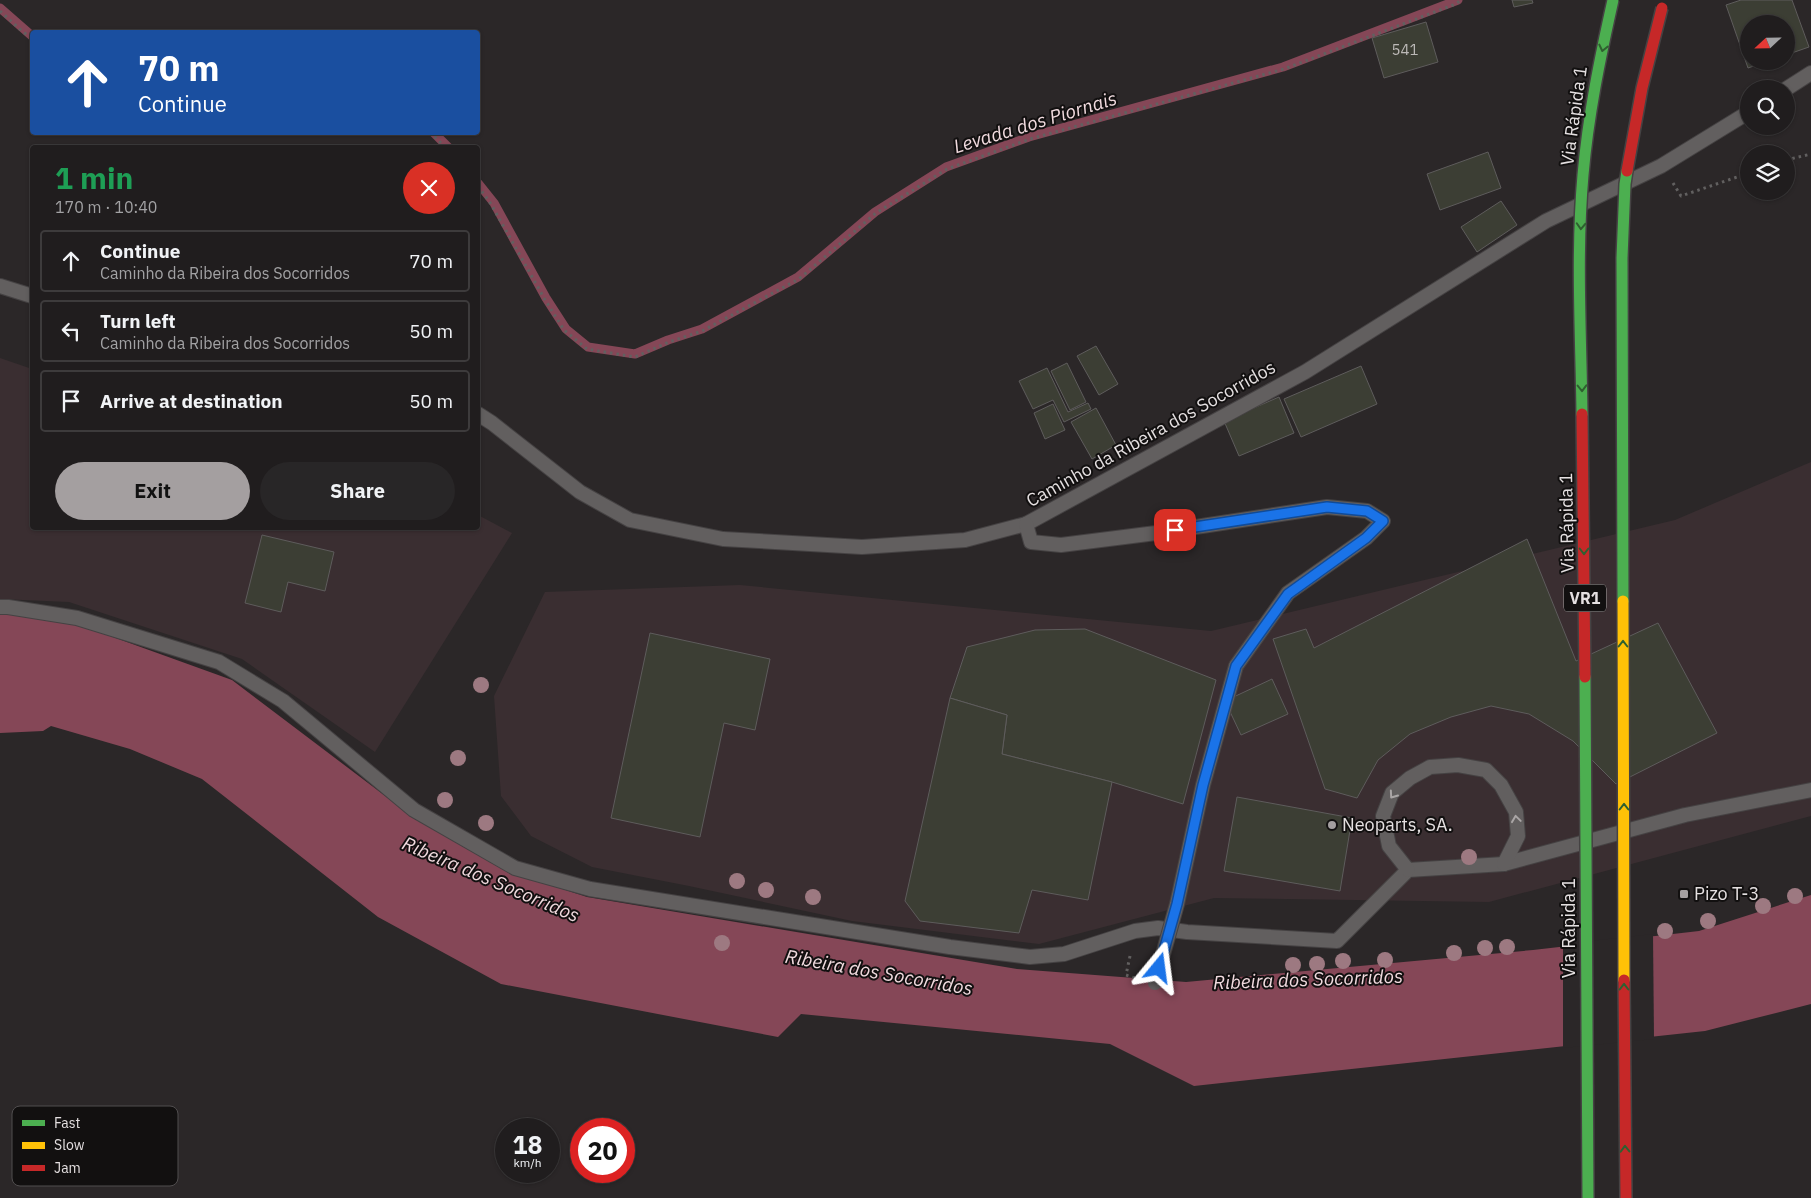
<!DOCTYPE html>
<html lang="en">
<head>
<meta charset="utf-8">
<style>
	:root { --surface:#201d1e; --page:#282627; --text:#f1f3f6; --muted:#a2a2a4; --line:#3d3b3c; --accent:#a49fa0 }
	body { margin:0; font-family:"IBM Plex Sans",sans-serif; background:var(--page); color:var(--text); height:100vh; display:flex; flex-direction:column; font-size:19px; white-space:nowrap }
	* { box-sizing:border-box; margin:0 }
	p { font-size:16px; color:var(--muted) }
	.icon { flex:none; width:28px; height:28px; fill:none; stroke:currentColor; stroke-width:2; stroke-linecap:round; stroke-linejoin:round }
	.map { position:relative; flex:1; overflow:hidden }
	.sheet { position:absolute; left:30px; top:145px; width:450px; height:385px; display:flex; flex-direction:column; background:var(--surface); border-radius:5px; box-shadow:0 1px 4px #0004,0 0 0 1px var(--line) }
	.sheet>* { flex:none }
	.top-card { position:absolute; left:30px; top:30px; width:450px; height:105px; border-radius:5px; box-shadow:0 1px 4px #0004,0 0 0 1px var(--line); background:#1a4fa0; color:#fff; overflow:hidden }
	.needle { width:32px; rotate:248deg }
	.buttons { position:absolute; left:1740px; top:15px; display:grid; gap:10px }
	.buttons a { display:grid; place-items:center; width:55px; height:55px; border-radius:50%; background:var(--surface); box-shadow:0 1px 4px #0004,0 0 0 1px var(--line); font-size:25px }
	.speed { position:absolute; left:495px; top:1118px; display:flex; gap:10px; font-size:25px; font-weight:700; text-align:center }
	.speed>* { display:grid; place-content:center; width:65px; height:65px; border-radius:50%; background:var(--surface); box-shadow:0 1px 4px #0004,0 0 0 1px var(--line); line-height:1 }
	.speed small { font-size:12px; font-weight:400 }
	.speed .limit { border:8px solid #d22; background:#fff; color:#111 }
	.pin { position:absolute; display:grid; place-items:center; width:42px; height:42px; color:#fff; margin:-21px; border-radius:10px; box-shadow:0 2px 8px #0006 }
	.me { position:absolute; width:55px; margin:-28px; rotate:16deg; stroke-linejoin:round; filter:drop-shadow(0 0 4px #0008) }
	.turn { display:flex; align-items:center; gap:18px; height:105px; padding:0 25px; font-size:22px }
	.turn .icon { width:65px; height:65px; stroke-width:2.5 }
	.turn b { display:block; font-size:35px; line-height:42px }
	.round { display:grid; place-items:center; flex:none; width:52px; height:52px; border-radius:26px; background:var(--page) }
	.summary { display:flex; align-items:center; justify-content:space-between; height:85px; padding:0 25px }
	h1 { font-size:30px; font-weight:800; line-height:38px; color:#1e9e55 }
	.action { display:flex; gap:10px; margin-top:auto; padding:10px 25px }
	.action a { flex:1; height:58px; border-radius:30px; background:var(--accent); color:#111; font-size:20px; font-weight:800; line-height:58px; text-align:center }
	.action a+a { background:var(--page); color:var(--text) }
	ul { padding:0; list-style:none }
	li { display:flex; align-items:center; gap:15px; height:62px; margin:0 10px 8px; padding:0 15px; border:2px solid var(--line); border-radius:5px }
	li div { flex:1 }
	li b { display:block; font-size:19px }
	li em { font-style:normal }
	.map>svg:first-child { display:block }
	.built { fill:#3a2e31 }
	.water { fill:#854757 }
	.pier { fill:#2b2728 }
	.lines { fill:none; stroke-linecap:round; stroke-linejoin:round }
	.stream { stroke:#854757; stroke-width:9 }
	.building { fill:#3c3e34; stroke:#5e5c5c }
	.lane-casing { stroke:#454243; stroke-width:16 }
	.path { stroke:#626060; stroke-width:3; stroke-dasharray:2.5 4; stroke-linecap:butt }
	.lane { stroke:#625f5f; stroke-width:14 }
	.lane-bridge-casing { stroke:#454243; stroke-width:16; stroke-linecap:butt }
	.fast-bridge-casing { stroke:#454243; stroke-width:14; stroke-linecap:butt }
	.slow-bridge-casing { stroke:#454243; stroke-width:14; stroke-linecap:butt }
	.jam-bridge-casing { stroke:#454243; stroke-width:14; stroke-linecap:butt }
	.lane-bridge { stroke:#625f5f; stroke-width:14 }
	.fast-bridge { stroke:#4caf50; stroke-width:11 }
	.slow-bridge { stroke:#ffc107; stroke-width:11 }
	.jam-bridge { stroke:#c62828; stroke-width:11 }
	.tree { fill:#9d7981 }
	.oneway { stroke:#2f6030 }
	.oneway2 { stroke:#aaa6a6 }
	.route-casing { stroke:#114b97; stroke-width:12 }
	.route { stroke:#1a73e8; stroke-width:9 }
	.poi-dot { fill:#a49fa0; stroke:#121010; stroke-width:2 }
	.labels { text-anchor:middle; stroke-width:4; stroke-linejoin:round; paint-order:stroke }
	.number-label { font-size:15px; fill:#bbb8b6 }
	.shield { fill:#121010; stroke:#a6a2a2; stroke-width:1 }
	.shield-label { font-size:16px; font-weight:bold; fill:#e5e0e1 }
	.street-label { font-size:18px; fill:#e5e0e1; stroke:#121010 }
	.poi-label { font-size:18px; fill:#e5e0e1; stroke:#121010; text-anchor:start }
	.water-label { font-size:19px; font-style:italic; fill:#f1dbdf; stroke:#121010 }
	.key { fill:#121010; stroke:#514e4f; stroke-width:1 }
	.key-label { font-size:14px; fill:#e5e0e1 }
</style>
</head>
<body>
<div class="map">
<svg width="1811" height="1198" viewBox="0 0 1811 1198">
	<rect width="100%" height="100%" fill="#2b2728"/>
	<g class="built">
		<polygon points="0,358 32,369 32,528 478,528 478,515 512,533 375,752 242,659 69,602 0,599"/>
		<polygon points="1811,462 1811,816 1489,902 1214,898 1039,944 852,921 689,886 592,867 531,836 501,796 494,696 545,592 740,585 1211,631 1675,520"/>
	</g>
	<polygon class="water" points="11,614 77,624 232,680 409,814 510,872 587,897 1017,969 1186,982 1533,950 1699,931 1811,895 1811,1004 1705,1031 1194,1086 1110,1044 801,1014 778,1037 501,984 378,917 202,779 130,749 51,726 43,731 0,733 0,615"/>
	<polygon class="pier" points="1653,934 1654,1039 1563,1048 1563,944"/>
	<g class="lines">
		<g class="stream">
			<polyline points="0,8 32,36"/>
			<polyline points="433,132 449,148"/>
			<polyline points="478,183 494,203 546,298 566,329 588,347 635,354 668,340 702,329 798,277 875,212 946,167 1029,137 1283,67 1458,0"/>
		</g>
	</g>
	<g class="building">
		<polygon points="1512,0 1532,0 1533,3 1514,7"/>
		<polygon points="1741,0 1792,0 1809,47 1786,55 1786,24 1749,24 1749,61 1768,61 1748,68 1726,5"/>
		<polygon points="1426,22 1438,62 1384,78 1372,38"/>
		<polygon points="1488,152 1501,188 1440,210 1427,174"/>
		<polygon points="1501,201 1517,225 1477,252 1461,227"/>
		<polygon points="1096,346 1118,384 1099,395 1077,356"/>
		<polygon points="1067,363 1086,402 1070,410 1051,371"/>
		<polygon points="1361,366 1377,404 1301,437 1284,399"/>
		<polygon points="1047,368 1068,412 1088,403 1091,409 1064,422 1053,400 1033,409 1019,381"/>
		<polygon points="1279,397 1294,433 1239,456 1224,421"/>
		<polygon points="1053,404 1065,430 1045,439 1034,413"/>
		<polygon points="1096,408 1116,445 1092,459 1071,422"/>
		<polygon points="262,535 334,552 325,591 288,582 281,612 245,603"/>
		<polygon points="1527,539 1576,661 1658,623 1717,733 1616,784 1573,741 1529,714 1491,706 1451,717 1410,734 1378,760 1357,798 1325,789 1273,639 1306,629 1314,648"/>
		<polygon points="1085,629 1216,680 1183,804 1112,782 1002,754 1007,715 950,698 967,647 1035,630"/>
		<polygon points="650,633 770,659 755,730 724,723 700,837 611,818"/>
		<polygon points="1272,679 1288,714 1241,735 1225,701"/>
		<polygon points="950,698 1007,715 1002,754 1112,782 1088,900 1032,890 1019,933 920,921 905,901"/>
		<polygon points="1237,797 1352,818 1340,891 1224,871"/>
	</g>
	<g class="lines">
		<defs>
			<g id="lane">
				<polyline points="1786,89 1811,73"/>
				<polyline points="0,286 32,296"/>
				<polyline points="478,414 492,423 580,492 630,520 723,539 862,547 965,540 1026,524 1305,372 1546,221 1661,166 1749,112"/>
				<polyline points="1026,524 1031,542 1061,545 1156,533 1327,507 1367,511 1383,521 1366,538 1288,593 1236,666"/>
				<polyline points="0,607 8,607 77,618 219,662 283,701 414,810 515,868 590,889 950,947 1030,957 1064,954 1135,931 1158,928 1187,932 1337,941 1408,870 1504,864 1685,815 1811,790"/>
				<polyline points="1408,870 1389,846 1383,816 1392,793 1410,778 1430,767 1458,765 1486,770 1501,785 1516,812 1518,836 1504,864"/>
			</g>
		</defs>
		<use href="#lane" class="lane-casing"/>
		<g class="path">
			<polyline points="0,11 23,32 32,38"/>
			<polyline points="430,132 446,148"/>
			<polyline points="1786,160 1811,154"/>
			<polyline points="1673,183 1681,196 1749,173"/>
			<polyline points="478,186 491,204 544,298 564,330 587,349 635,357 669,342 702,331 799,279 876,213 947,169 1030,139 1284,69 1453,5 1462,0"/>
			<polyline points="1130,956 1126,975 1135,978"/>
		</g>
		<use href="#lane" class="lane"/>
		<defs>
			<polyline id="lane-bridge" points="1155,983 1177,904 1203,785 1236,666"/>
			<g id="fast-bridge">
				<path d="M1582 414C1581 335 1576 255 1583 175 1588 116 1600 58 1613 0"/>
				<polyline points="1623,601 1622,258 1625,184 1627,171"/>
				<polyline points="1585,677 1588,1198"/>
			</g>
			<polyline id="slow-bridge" points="1623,601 1624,980"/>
			<g id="jam-bridge">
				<polyline points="1627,171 1642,88 1662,8"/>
				<polyline points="1582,414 1585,677"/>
				<polyline points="1624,980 1626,1198"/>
			</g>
		</defs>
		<use href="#lane-bridge" class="lane-bridge-casing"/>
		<use href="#fast-bridge" class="fast-bridge-casing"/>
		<use href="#slow-bridge" class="slow-bridge-casing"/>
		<use href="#jam-bridge" class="jam-bridge-casing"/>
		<use href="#lane-bridge" class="lane-bridge"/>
		<use href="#fast-bridge" class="fast-bridge"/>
		<use href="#slow-bridge" class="slow-bridge"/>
		<use href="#jam-bridge" class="jam-bridge"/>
	</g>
	<g class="tree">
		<circle cx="481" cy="685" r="8"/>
		<circle cx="458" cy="758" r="8"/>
		<circle cx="445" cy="800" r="8"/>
		<circle cx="486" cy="823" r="8"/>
		<circle cx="1469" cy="857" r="8"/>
		<circle cx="737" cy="881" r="8"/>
		<circle cx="766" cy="890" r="8"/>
		<circle cx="1795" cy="896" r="8"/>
		<circle cx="813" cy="897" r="8"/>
		<circle cx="1763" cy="906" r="8"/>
		<circle cx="1708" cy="921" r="8"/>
		<circle cx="1665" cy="931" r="8"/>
		<circle cx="722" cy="943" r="8"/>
		<circle cx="1507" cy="947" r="8"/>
		<circle cx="1485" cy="948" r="8"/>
		<circle cx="1454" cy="953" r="8"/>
		<circle cx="1385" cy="960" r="8"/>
		<circle cx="1343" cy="961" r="8"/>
		<circle cx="1317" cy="964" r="8"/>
		<circle cx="1293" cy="965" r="8"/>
	</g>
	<defs><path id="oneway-chevron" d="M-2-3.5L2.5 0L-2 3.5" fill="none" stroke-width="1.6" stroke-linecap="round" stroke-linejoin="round" transform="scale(1.25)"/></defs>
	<g class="oneway">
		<use href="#oneway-chevron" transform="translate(1603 48) rotate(103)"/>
		<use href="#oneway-chevron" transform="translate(1581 226) rotate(93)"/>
		<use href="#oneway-chevron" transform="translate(1582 388) rotate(89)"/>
		<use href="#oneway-chevron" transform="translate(1584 551) rotate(90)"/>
		<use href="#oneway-chevron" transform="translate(1623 644) rotate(-90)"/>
		<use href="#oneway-chevron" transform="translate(1624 807) rotate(-90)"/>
		<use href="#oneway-chevron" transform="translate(1624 987) rotate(-90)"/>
		<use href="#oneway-chevron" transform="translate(1625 1149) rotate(-91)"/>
	</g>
	<g class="oneway2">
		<use href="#oneway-chevron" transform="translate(1393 795) rotate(125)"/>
		<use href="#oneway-chevron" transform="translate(1516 819) rotate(-98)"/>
	</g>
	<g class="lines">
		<defs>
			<polyline id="route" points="1159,968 1177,904 1203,785 1236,666 1288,594 1366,538 1383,521 1367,511 1327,507 1175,530"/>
		</defs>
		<use href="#route" class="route-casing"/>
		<use href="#route" class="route"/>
	</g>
	<g class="poi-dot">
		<circle cx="1332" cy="825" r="5"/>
		<rect x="1679" y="889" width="10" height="10" rx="2.5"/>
	</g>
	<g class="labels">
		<g class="number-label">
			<text x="1405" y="55">541</text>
		</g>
		<rect class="shield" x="1564" y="584.5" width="42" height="27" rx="4"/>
		<g class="shield-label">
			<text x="1585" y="604">VR1</text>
		</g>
		<g class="street-label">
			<text transform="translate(1574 116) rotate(-82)" y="6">Via Rápida 1</text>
			<text transform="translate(1151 434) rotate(-29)" y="6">Caminho da Ribeira dos Socorridos</text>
			<text transform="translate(1567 523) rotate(-91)" y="6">Via Rápida 1</text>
			<text transform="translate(1569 928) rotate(-90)" y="6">Via Rápida 1</text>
		</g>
		<g class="poi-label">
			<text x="1342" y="831">Neoparts, SA.</text>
			<text x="1694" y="900">Pizo T-3</text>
		</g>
		<g class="water-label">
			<text transform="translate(1035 122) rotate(-17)" y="7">Levada dos Piornais</text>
			<text transform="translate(491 879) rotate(23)" y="7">Ribeira dos Socorridos</text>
			<text transform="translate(879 972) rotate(10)" y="7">Ribeira dos Socorridos</text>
			<text transform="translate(1308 979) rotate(-2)" y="7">Ribeira dos Socorridos</text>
		</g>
	</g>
	<rect x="12" y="1106" width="166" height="80" rx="8" class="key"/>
	<rect x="22" y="1120" width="23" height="6" fill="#4caf50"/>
	<rect x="22" y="1142" width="23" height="7" fill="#ffc107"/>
	<rect x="22" y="1165" width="23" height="6" fill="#c62828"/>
	<g class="key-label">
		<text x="54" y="1128">Fast</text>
		<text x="54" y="1150">Slow</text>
		<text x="54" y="1173">Jam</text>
	</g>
</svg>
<div class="buttons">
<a><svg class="needle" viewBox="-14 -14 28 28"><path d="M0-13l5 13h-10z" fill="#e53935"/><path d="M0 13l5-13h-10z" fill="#a2a2a4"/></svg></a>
<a><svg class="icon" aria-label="search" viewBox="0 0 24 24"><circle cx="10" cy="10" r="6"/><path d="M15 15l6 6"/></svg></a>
<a><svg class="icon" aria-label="layers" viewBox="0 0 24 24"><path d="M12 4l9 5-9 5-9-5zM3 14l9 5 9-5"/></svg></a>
</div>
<div class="speed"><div>18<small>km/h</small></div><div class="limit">20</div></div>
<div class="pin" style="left:1175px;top:530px;background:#d93025"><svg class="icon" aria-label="arrive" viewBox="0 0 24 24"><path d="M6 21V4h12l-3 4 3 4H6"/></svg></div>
<svg class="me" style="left:1159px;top:968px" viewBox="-20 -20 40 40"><path d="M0-17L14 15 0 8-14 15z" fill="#1a73e8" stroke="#fff" stroke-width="4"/></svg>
<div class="top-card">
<div class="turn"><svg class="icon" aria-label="ahead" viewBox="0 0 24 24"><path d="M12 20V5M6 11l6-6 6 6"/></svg><div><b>70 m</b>Continue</div></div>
</div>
<section class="sheet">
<div class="summary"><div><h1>1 min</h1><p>170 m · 10:40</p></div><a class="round" style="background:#d93025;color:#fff"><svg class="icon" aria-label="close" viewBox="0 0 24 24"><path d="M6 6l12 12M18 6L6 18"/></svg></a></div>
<ul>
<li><svg class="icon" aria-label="ahead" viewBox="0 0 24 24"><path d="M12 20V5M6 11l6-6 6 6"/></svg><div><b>Continue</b><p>Caminho da Ribeira dos Socorridos</p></div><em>70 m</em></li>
<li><svg class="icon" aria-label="left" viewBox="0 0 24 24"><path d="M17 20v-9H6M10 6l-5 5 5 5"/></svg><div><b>Turn left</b><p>Caminho da Ribeira dos Socorridos</p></div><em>50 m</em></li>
<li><svg class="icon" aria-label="arrive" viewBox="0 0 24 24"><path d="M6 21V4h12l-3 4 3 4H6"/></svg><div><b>Arrive at destination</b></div><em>50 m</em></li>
</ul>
<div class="action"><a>Exit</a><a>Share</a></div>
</section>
</div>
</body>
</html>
